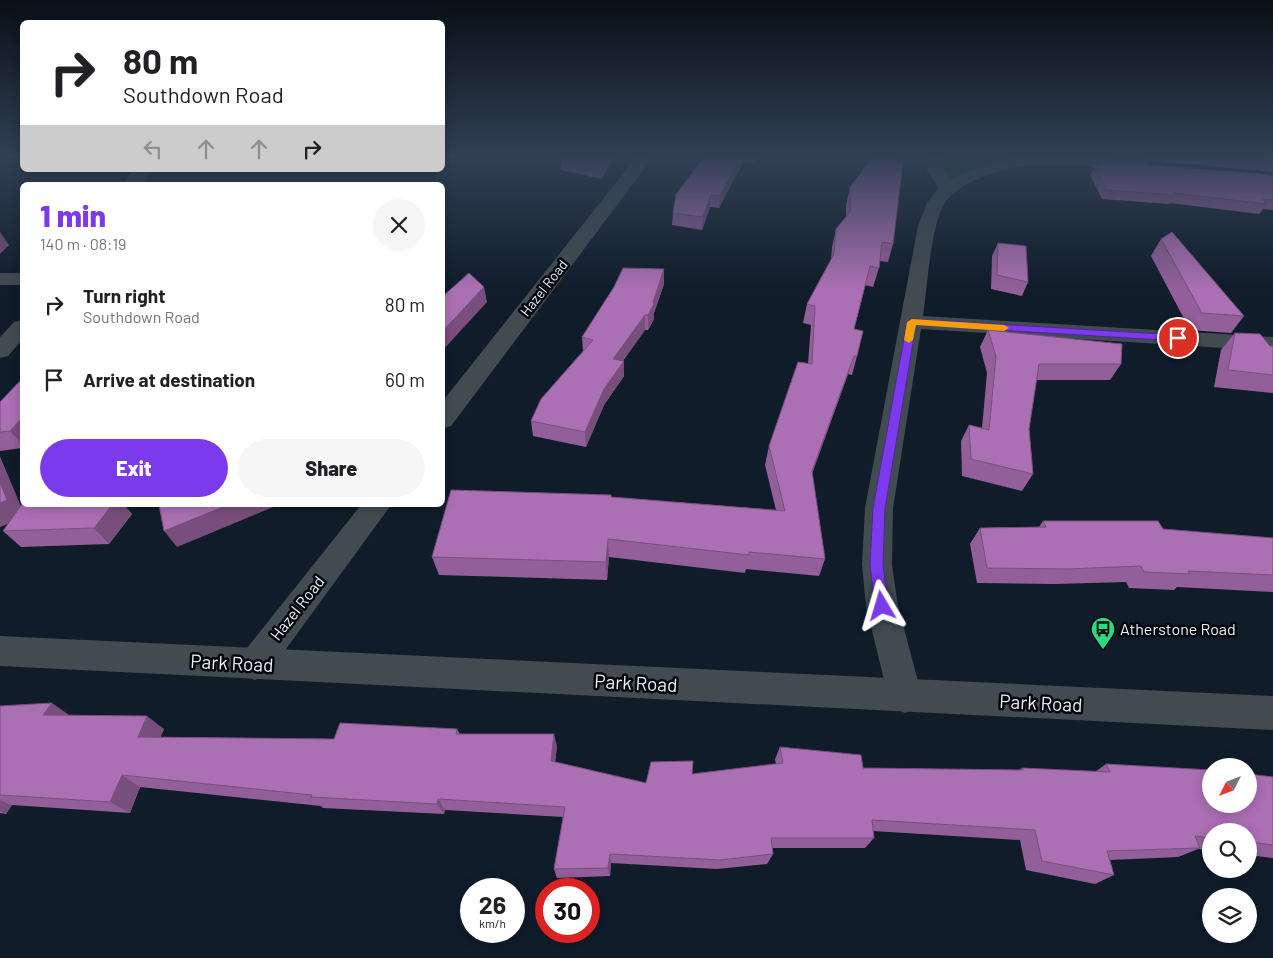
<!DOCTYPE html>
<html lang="en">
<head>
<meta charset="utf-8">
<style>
	:root { --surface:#fff; --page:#f6f6f6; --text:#202124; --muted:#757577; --accent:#7c3aed }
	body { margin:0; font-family:Barlow,sans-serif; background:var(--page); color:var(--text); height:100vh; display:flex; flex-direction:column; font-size:19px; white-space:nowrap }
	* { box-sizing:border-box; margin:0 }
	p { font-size:16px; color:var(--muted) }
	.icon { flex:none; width:28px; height:28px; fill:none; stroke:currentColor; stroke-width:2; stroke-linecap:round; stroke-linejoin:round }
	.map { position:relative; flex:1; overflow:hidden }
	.details { position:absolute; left:20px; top:182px; width:425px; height:325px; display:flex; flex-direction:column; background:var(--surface); border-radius:8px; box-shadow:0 2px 12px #0003 }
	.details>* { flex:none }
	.hud { position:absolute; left:20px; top:20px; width:425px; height:152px; border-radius:8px; box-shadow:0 2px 12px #0003; background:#fff; color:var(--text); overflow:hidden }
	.needle { width:32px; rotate:228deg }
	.buttons { position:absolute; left:1202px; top:758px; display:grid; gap:10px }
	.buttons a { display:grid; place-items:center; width:55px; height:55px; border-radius:50%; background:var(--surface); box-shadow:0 2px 12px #0003; font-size:25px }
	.speed { position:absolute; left:460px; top:878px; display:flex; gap:10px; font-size:25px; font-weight:700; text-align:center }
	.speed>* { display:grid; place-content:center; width:65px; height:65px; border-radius:50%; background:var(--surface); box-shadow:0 2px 12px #0003; line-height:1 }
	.speed small { font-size:12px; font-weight:400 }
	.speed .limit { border:8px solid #d22; background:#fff; color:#111 }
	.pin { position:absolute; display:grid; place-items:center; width:42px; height:42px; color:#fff; margin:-21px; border:2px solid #fff; border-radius:50%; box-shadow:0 1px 5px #0007 }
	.me { position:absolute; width:55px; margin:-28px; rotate:353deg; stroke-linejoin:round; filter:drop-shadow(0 0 4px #0008) }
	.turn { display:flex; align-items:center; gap:18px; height:105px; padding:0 20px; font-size:22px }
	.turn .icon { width:65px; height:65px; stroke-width:2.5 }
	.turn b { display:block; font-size:35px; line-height:42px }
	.lanes { display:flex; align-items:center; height:48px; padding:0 20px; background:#0003; justify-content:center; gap:25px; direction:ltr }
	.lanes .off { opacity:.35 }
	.round { display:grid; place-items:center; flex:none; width:52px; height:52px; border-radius:26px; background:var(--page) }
	.head { display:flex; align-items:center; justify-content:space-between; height:85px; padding:0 20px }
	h1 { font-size:30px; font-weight:800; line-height:38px; color:var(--accent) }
	.button { display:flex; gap:10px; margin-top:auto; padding:10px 20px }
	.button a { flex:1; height:58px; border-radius:30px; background:var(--accent); color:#fff; font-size:20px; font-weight:800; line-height:58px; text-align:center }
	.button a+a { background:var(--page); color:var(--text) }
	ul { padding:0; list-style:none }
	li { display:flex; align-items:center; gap:15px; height:75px; padding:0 20px }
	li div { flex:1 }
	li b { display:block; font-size:19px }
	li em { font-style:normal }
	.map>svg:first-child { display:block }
	.green { fill:#13431b }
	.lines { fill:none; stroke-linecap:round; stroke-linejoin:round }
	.minor { fill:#424b50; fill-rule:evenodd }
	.tertiary { fill:#424b50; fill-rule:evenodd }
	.wall { fill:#935f9a }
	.shaded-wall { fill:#784e7d }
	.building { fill:#ab6fb3; stroke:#784e7d }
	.route { fill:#7c3aed; stroke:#51269a }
	.slow { fill:#f59e0b }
	.labels { text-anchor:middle; stroke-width:5; stroke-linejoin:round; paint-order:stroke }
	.far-street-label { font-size:14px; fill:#e8f0fa; stroke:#03060c }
	.street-label { font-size:16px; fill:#e8f0fa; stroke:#03060c }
	.poi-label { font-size:16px; fill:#e8f0fa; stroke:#03060c; text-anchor:start }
	.near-street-label { font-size:19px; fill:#e8f0fa; stroke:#03060c }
</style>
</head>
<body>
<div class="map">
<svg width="1273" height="958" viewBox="0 0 1273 958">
	<rect width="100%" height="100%" fill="#101c2a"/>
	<polygon class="green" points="938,156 1013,156 1007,165 949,188"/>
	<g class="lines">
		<g class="minor">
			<polygon points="637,156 654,156 451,426 442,429 442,402"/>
			<path d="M928 156H946C940 164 944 173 951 180L974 169 1010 160 1008 156H1078L1142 162 1148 163 1150 167 1148 171 1142 172C1107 169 1071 164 1036 165 1009 166 959 180 944 204 931 225 927 289 923 316L1273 337V351L921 329 893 508 892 565 898 606 922 696 917 708 905 713 893 708 888 696 866 606 862 565 865 508 918 226 927 203 939 188 927 171Z"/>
			<polygon points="133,170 151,170 141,185 123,185"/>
			<rect x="0" y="273" width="22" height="12"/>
			<polygon points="22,320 22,340 8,356 0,358 0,337 14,322"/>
			<polygon points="361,505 391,505 267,675 255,680 243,675 238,664 243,653"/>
		</g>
		<polygon class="tertiary" points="0,636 1273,696 1273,730 0,666"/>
	</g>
	<g class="wall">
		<polygon points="560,156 614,156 602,179 561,170"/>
		<polygon points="705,156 756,156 754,163 743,162 719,208 710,207 702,230 672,225 673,213"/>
		<polygon points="1146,156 1273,156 1273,172 1147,160 1148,158"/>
		<polygon points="1095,166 1273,175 1273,210 1263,209 1259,214 1170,203 1169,204 1102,199 1090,175"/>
		<polygon points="850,187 893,244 888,262 880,261 879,268 873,287 865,285 854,329 857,356 852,375 848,374 812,474 825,559 819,576 746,569 745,573 609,557 607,580 439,575 432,557 611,497 776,510 765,465 769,446 808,364 811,325 803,323 807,304 831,260 832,247 836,229 846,217 846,205"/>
		<polygon points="1161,239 1244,316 1231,333 1190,330 1151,256"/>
		<polygon points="998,243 1028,282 1022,296 991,289 992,256"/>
		<polygon points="664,269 664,284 654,313 654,319 648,330 645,330 623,361 624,376 604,405 586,447 533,436 531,421 583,352 582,337"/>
		<polygon points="988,330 1121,364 1110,380 1036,380 1029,429 1033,474 1022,491 962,476 961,441 969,425 982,428 987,373 980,347"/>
		<polygon points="1235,333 1270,346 1273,346 1273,393 1214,387 1221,350"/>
		<polygon points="22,379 22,448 0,451 0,402"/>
		<polygon points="0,457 21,507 22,505 124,505 132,514 109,544 21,547 3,531 9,523 0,527"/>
		<polygon points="1043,521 1163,529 1273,538 1273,592 1177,587 1174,590 1129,588 1126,582 1054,584 977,583 970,544 980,528 1039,527"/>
		<polygon points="0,706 70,715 164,729 160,737 334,739 457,729 460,734 557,746 555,762 646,783 692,774 776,764 775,759 780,747 863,768 1019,770 1022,768 1095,772 1106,764 1273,777 1273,858 1249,855 1249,831 1211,831 1211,850 1198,849 1178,857 1110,860 1114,875 1095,884 1026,870 1020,840 873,831 874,838 865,848 772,848 773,854 767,864 717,869 611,863 610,876 557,878 554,869 563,817 445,810 444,814 323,808 321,806 140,787 130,813 12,805 6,814 0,813"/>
	</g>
	<g class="shaded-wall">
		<polygon points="605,156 614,156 602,179 601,163"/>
		<polygon points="741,156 743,156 743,162 719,208 720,196"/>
		<polygon points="711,195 710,207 702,230 703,217"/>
		<polygon points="0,232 9,245 0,254"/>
		<polygon points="664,269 664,284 654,313 654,319 648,330 648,315"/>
		<polygon points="484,287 487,302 442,351 442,332"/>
		<polygon points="645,315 645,330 613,374 613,359"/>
		<polygon points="854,356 848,374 806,490 812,471"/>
		<polygon points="624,361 624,376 604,405 586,447 585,432 604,389"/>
		<polygon points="22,418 22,444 10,431"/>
		<polygon points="0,457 25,516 0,527"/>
		<polygon points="112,505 124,505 132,514 109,544 94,528"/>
		<polygon points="228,505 278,505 177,547 164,531"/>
		<polygon points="608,539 609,557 607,580 606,562"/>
		<polygon points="52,703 72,717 43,715"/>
		<polygon points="147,716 164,729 155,750 138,737"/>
		<polygon points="554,734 557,746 554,773 551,761"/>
		<polygon points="122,775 140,787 130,813 110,802"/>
		<polygon points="438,799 445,810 444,814 437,804"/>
		<polygon points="0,800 12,805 6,814 0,811"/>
		<polygon points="610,854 611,863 610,876 608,868"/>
	</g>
	<g class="building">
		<polygon points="565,156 605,156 601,163"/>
		<polygon points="705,156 741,156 720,196 711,195 703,217 673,213 676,194"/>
		<polygon points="1204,156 1273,156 1273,162"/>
		<polygon points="873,157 903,161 893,244 882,242 879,268 870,266 854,329 863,331 857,356 854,356 812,471 825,559 749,552 749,555 608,539 606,562 432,557 451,490 611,495 611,497 785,511 769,446 798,362 812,364 815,306 807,304 834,254 836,229 850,212 850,187"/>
		<polygon points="1113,162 1273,175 1273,200 1263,199 1266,204 1174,193 1174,195 1107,190 1095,166"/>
		<polygon points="1172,232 1244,316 1202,313 1161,239"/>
		<polygon points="998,243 1026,246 1028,282 997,275"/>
		<polygon points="623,268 664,269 653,302 654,304 648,315 645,315 613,359 624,361 604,389 585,432 531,421 541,399 593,340 582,337 614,287"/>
		<polygon points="469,273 484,287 442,332 442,297"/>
		<polygon points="988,330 1122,344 1121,364 1039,364 1029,429 1033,474 971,459 969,425 989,430 996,356"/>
		<polygon points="1235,333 1260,334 1270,346 1273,346 1273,375 1228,370"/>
		<polygon points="22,379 22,418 10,431 0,432 0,402"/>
		<polygon points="0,482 7,500 0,503"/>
		<polygon points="22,504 22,505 112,505 94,528 3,531"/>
		<polygon points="159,505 228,505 164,531"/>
		<polygon points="1043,521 1158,521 1163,529 1273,538 1273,575 1188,571 1190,574 1144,572 1141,566 1067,569 987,568 980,528 1046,527"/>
		<polygon points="52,703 43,715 147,716 138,737 334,739 340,723 457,729 456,734 554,734 551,761 646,783 651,762 693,761 692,774 783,763 780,747 861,755 863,768 1023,770 1022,768 1110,772 1106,764 1211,770 1211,804 1249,804 1249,774 1273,777 1273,845 1249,842 1249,831 1211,831 1211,838 1195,836 1200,848 1107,851 1114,875 1042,861 1035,830 872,820 874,838 771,838 773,854 720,860 610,854 608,868 554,869 565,807 438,799 437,804 311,797 312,795 122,775 110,802 0,795 0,706"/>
	</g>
	<linearGradient id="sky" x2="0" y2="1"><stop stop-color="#090f17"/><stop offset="0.54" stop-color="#314055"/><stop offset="1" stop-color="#314055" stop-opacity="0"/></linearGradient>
	<rect width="1273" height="290" fill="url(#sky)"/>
	<polygon class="route" points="912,319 1178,335 1183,338 1178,341 916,325 885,508 883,565 888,606 886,610 882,611 877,610 875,606 870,565 873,508 907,322"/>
	<polygon class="slow" points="912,319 1004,325 1009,328 1004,331 916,325 913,340 909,343 904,340 907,322"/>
	<defs>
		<symbol id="bus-pin" viewBox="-11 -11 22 30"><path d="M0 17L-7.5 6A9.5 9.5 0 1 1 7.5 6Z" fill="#2ed883" stroke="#03060c"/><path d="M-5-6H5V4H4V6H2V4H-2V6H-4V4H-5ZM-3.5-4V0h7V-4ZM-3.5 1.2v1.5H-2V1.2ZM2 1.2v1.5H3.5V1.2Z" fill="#111"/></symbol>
	</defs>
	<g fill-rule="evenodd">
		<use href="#bus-pin" x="1089" y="615" width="28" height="38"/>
	</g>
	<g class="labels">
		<g class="far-street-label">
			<text transform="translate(544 288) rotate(-52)" y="5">Hazel Road</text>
		</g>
		<g class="street-label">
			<text transform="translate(297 608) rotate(-52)" y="6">Hazel Road</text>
		</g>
		<g class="poi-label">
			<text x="1120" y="635">Atherstone Road</text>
		</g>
		<g class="near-street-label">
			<text transform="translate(232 663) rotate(3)" y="7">Park Road</text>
			<text transform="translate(636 683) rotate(3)" y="7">Park Road</text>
			<text transform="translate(1041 703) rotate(3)" y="7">Park Road</text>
		</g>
	</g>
</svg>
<div class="buttons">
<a><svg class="needle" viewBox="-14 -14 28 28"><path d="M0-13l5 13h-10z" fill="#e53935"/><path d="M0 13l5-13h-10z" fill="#757577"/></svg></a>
<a><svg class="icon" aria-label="search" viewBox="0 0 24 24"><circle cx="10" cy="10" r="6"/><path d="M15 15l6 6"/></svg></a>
<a><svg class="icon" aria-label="layers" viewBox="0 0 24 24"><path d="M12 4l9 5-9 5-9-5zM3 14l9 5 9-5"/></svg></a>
</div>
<div class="speed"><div>26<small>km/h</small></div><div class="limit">30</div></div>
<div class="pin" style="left:1178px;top:338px;background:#d93025"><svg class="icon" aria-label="arrive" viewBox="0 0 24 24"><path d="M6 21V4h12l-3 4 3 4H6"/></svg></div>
<svg class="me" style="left:882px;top:606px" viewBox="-20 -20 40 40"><path d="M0-17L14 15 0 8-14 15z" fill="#7c3aed" stroke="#fff" stroke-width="4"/></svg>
<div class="hud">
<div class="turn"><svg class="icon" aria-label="right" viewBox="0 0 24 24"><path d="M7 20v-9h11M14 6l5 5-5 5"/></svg><div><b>80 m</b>Southdown Road</div></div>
<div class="lanes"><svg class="icon off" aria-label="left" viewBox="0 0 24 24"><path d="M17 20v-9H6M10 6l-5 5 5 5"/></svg><svg class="icon off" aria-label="ahead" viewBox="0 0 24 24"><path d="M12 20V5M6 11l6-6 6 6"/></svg><svg class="icon off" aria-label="ahead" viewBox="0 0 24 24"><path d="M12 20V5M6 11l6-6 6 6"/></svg><svg class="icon" aria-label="right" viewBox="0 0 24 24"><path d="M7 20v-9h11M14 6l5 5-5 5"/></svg></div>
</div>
<section class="details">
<div class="head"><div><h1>1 min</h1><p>140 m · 08:19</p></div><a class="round"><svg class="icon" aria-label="close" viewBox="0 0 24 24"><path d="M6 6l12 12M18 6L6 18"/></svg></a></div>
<ul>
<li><svg class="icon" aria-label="right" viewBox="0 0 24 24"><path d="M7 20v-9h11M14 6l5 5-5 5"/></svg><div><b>Turn right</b><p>Southdown Road</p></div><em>80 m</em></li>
<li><svg class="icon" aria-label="arrive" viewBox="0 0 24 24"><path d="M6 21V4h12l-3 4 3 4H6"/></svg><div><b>Arrive at destination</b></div><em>60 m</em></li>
</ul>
<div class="button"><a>Exit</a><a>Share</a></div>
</section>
</div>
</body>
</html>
